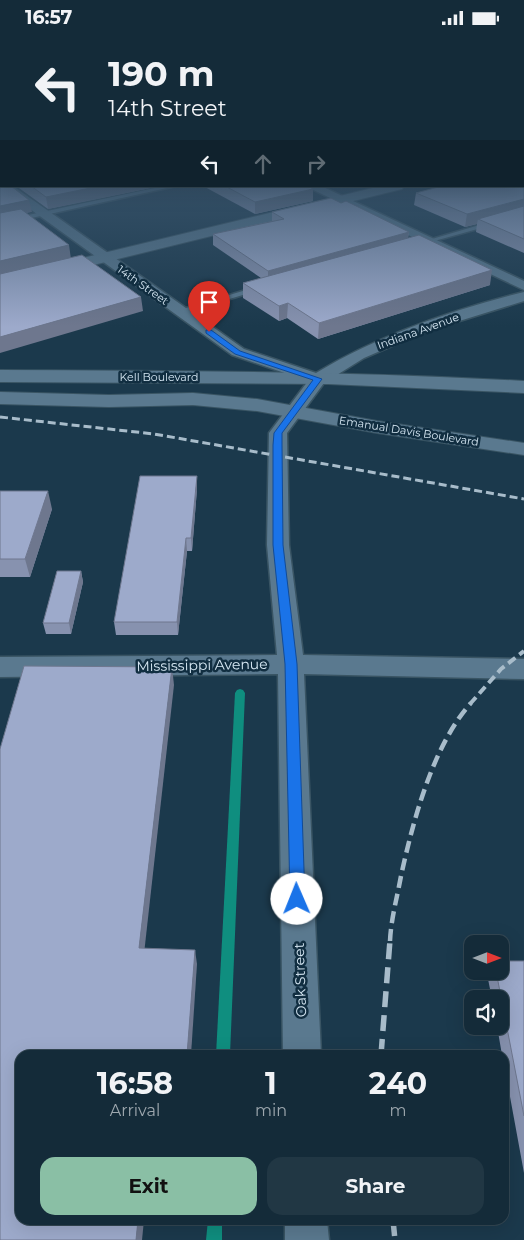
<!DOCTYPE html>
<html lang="en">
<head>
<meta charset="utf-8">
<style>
	:root { --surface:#142b39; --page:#213744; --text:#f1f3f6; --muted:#9da7ae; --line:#334753; --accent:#8abfa5 }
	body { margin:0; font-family:Montserrat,sans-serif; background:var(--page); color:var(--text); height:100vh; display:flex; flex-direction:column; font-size:19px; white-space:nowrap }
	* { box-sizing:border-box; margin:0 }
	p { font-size:16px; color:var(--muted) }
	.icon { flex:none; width:28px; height:28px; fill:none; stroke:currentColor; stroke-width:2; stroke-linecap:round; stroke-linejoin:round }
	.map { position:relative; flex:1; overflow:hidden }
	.panel { position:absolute; left:15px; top:1015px; width:494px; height:175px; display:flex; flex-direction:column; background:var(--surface); border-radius:15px; box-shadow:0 5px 20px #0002,0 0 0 1px var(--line) }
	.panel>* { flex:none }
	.guide { position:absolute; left:0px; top:0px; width:525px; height:152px; box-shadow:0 5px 20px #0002,0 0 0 1px var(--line); background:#142b39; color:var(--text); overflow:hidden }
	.needle { width:32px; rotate:90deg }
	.controls { position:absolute; left:464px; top:900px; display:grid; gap:10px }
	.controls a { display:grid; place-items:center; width:45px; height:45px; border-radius:10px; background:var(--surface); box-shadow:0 5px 20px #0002,0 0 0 1px var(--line); font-size:25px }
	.pin { position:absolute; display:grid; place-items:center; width:42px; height:42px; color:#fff; margin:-51px -21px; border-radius:50% 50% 50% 0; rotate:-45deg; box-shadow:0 0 5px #0007 }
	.pin .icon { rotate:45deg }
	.me { position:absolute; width:55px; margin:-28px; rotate:359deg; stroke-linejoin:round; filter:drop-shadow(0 0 4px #0008) }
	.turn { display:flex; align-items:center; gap:18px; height:105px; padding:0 25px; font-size:22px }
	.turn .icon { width:65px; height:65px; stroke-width:2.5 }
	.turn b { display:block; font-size:35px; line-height:42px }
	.lanes { display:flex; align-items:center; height:48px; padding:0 25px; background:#0003; justify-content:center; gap:25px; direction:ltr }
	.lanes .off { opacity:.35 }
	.eta { display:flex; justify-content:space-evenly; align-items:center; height:85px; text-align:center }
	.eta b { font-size:30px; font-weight:700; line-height:35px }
	.cta { display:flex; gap:10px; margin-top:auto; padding:10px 25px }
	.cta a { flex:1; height:58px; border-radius:15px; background:var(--accent); color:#111; font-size:20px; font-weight:700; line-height:58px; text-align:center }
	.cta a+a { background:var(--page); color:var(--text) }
	.status { display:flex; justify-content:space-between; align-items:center; height:35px; padding:0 25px; background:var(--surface); direction:ltr }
	.status svg { height:14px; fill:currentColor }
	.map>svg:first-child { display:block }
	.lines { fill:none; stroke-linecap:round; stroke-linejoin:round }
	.stream { fill:#0f8e7f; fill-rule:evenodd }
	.service-casing { stroke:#395463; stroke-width:3 }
	.minor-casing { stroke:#395463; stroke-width:3 }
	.secondary-casing { stroke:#395463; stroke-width:2 }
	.service { fill:#5a798f; fill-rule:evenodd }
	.minor { fill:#5a798f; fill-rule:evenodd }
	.secondary { fill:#5a798f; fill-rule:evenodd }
	.rail-far3 { stroke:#a8bcca; stroke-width:3; stroke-dasharray:8 4; stroke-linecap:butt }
	.rail-far2 { stroke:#a8bcca; stroke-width:4; stroke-dasharray:9 5; stroke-linecap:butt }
	.rail-far1 { stroke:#a8bcca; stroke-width:4.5; stroke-dasharray:12 6; stroke-linecap:butt }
	.rail { stroke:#a8bcca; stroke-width:5.5; stroke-dasharray:16 8; stroke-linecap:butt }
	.wall { fill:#8792af }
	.shaded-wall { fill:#6e778e }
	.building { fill:#9daacb; stroke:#6e778e }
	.route { fill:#1a73e8; stroke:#114b97 }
	.labels { text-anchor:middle; stroke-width:5; stroke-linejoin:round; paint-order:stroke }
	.far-street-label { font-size:11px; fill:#d6e7f3; stroke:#112e41 }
	.street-label { font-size:14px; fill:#d6e7f3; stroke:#112e41 }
</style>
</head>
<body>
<div class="status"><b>16:57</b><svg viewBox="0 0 49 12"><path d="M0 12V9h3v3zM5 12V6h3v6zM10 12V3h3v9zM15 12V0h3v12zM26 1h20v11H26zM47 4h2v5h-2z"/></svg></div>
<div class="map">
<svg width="524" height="1205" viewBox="0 0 524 1205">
	<rect width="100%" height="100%" fill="#1b394c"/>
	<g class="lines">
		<g class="stream">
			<polygon points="240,654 243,655 245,658 230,1020 216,1020 235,658 237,655"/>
			<polygon points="208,1185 222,1185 222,1205 206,1205"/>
		</g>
		<defs>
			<g id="service">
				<polygon points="164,151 176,151 0,190 0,186"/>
				<polygon points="524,177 524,181 420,210 415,209"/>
				<polygon points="256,252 263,254 183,278 176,276"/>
			</g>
			<g id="minor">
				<path d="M1 149V151H13L244 314 316 338C380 300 452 275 524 257V266L424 297 364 323 324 348 287 398 289 510 303 620 524 624V644L304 639 321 1020H283L278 639 0 642V622L277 620 267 510 269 398 308 346 232 320 1 153Z"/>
				<polygon points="305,151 321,151 524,246 524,255"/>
				<polygon points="285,1185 327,1185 329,1205 285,1205"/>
			</g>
			<g id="secondary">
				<polygon points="381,151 404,151 402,154 0,253 0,243"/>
				<path d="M0 335C175 336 349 336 524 346V358L328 349 0 347Z"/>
				<polygon points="0,357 109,360 193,358 257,364 377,386 524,408 524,420 377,398 257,376 193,370 109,372 0,369"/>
			</g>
		</defs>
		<use href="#service" class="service-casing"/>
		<use href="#minor" class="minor-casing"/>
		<use href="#secondary" class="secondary-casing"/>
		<use href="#service" class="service"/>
		<use href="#minor" class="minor"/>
		<use href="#secondary" class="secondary"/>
		<polyline class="rail-far3" points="0,382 154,399 524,464"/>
		<polyline class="rail-far2" points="470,669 501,634 524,616"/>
		<path class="rail-far1" d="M390 906C391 884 397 863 401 841 413 786 433 710 471 668"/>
		<g class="rail">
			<polyline points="381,1020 390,905"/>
			<polyline points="393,1185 395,1205"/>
		</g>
	</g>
	<g class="wall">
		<polygon points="524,131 524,218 476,197 477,189 465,192 414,170 416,158"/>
		<polygon points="16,151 160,151 48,174"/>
		<polygon points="203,151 308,151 313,166 255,179"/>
		<polygon points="272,177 409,197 408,203 490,250 318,304 287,283 279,286 243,263 243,248 261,243 213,210 213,199 272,186"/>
		<polygon points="197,454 192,516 187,516 178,600 116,600 114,587"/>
		<polygon points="0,456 52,474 30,542 0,542"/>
		<polygon points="81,536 83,547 71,599 46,599 43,588"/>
		<polygon points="524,926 524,1138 504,1029 504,1020 502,1020 497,991 500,991 500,964 492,964 487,939 489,936 500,936"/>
	</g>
	<g class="shaded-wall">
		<polygon points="100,151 160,151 48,174 46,162"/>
		<polygon points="313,154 313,166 255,179 255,167"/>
		<polygon points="524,164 524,176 478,184 477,189 465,192 467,179"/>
		<polygon points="29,165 32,177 0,184 0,171"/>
		<polygon points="409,197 407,208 268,248 268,236"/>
		<polygon points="69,210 71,224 0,241 0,226"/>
		<polygon points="492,235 490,250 318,304 319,288"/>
		<polygon points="141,262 143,276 0,318 0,302"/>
		<polygon points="288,268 287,283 279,286 279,271"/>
		<polygon points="197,441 197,454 192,516 191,503"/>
		<polygon points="48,456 52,474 30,542 25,524"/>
		<polygon points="186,503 187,516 178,600 177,587"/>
		<polygon points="81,536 83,547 71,599 69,588"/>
		<polygon points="172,632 174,650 143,928 139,913"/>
		<polygon points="195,915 197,929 191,1020 187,1020"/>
		<polygon points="138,1185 144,1185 142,1205 136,1205"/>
	</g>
	<g class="building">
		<polygon points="524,131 524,164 467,179 416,158 442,151 524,151"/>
		<polygon points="0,143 1,144 1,151 11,151 29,165 0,171"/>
		<polygon points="31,151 100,151 46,162"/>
		<polygon points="225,151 308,151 313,154 255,167"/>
		<polygon points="331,163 341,168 346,166 409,197 268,236 213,199 284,184 272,177"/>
		<polygon points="524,171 524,204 478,184"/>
		<polygon points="21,174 69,210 0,226 0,178"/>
		<polygon points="419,200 492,235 319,288 288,268 279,271 243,248"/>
		<polygon points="82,220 141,262 0,302 0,239"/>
		<polygon points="140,441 197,441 191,503 186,503 177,587 114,587"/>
		<polygon points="0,456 48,456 25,524 0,524"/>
		<polygon points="57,536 81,536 69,588 43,588"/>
		<polygon points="24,631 172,632 139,913 195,915 187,1020 20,1020 20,1185 138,1185 136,1205 0,1205 0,714"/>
		<polygon points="500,926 524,926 524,1081 496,936 500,936"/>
	</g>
	<linearGradient id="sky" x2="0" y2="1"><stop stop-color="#0f1f2a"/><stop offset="0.42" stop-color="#39546c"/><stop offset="1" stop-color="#39546c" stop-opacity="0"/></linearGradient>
	<rect width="524" height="292" fill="url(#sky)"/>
	<polygon class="route" points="206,295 211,295 240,316 322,344 282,398 282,410 283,510 297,629 305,864 303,869 297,871 292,869 290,864 285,629 273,510 273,410 274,398 313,345 235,319 206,298"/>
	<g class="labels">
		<g class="far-street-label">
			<text transform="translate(143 250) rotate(35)" y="4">14th Street</text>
			<text transform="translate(418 296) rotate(-20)" y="4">Indiana Avenue</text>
			<text x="159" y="346">Kell Boulevard</text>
			<text transform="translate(409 396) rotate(9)" y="4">Emanual Davis Boulevard</text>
		</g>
		<g class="street-label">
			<text transform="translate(202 630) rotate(-1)" y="5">Mississippi Avenue</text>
			<text transform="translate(300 945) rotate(-92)" y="5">Oak Street</text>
		</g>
	</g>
</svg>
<div class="controls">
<a><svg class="needle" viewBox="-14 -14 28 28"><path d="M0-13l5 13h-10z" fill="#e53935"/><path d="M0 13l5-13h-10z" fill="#9da7ae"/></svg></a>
<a><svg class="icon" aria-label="sound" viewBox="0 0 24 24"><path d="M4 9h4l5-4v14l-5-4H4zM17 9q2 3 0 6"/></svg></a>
</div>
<div class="pin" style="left:209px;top:297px;background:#d93025"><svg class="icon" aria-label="arrive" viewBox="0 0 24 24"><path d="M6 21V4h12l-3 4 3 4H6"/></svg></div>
<svg class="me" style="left:297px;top:864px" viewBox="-20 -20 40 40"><circle r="19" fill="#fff"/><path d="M0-13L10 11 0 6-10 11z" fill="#1a73e8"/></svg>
<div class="guide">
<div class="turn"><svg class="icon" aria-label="left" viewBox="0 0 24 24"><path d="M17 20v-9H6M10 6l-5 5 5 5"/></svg><div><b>190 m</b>14th Street</div></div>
<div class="lanes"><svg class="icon" aria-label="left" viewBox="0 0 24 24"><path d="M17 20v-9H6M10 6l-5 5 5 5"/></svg><svg class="icon off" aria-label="ahead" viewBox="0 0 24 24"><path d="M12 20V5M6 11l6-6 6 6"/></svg><svg class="icon off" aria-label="right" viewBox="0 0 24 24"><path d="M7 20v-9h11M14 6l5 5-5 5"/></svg></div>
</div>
<section class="panel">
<div class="eta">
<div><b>16:58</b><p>Arrival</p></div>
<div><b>1</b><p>min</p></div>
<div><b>240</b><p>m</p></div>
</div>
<div class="cta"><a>Exit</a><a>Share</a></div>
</section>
</div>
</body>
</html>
